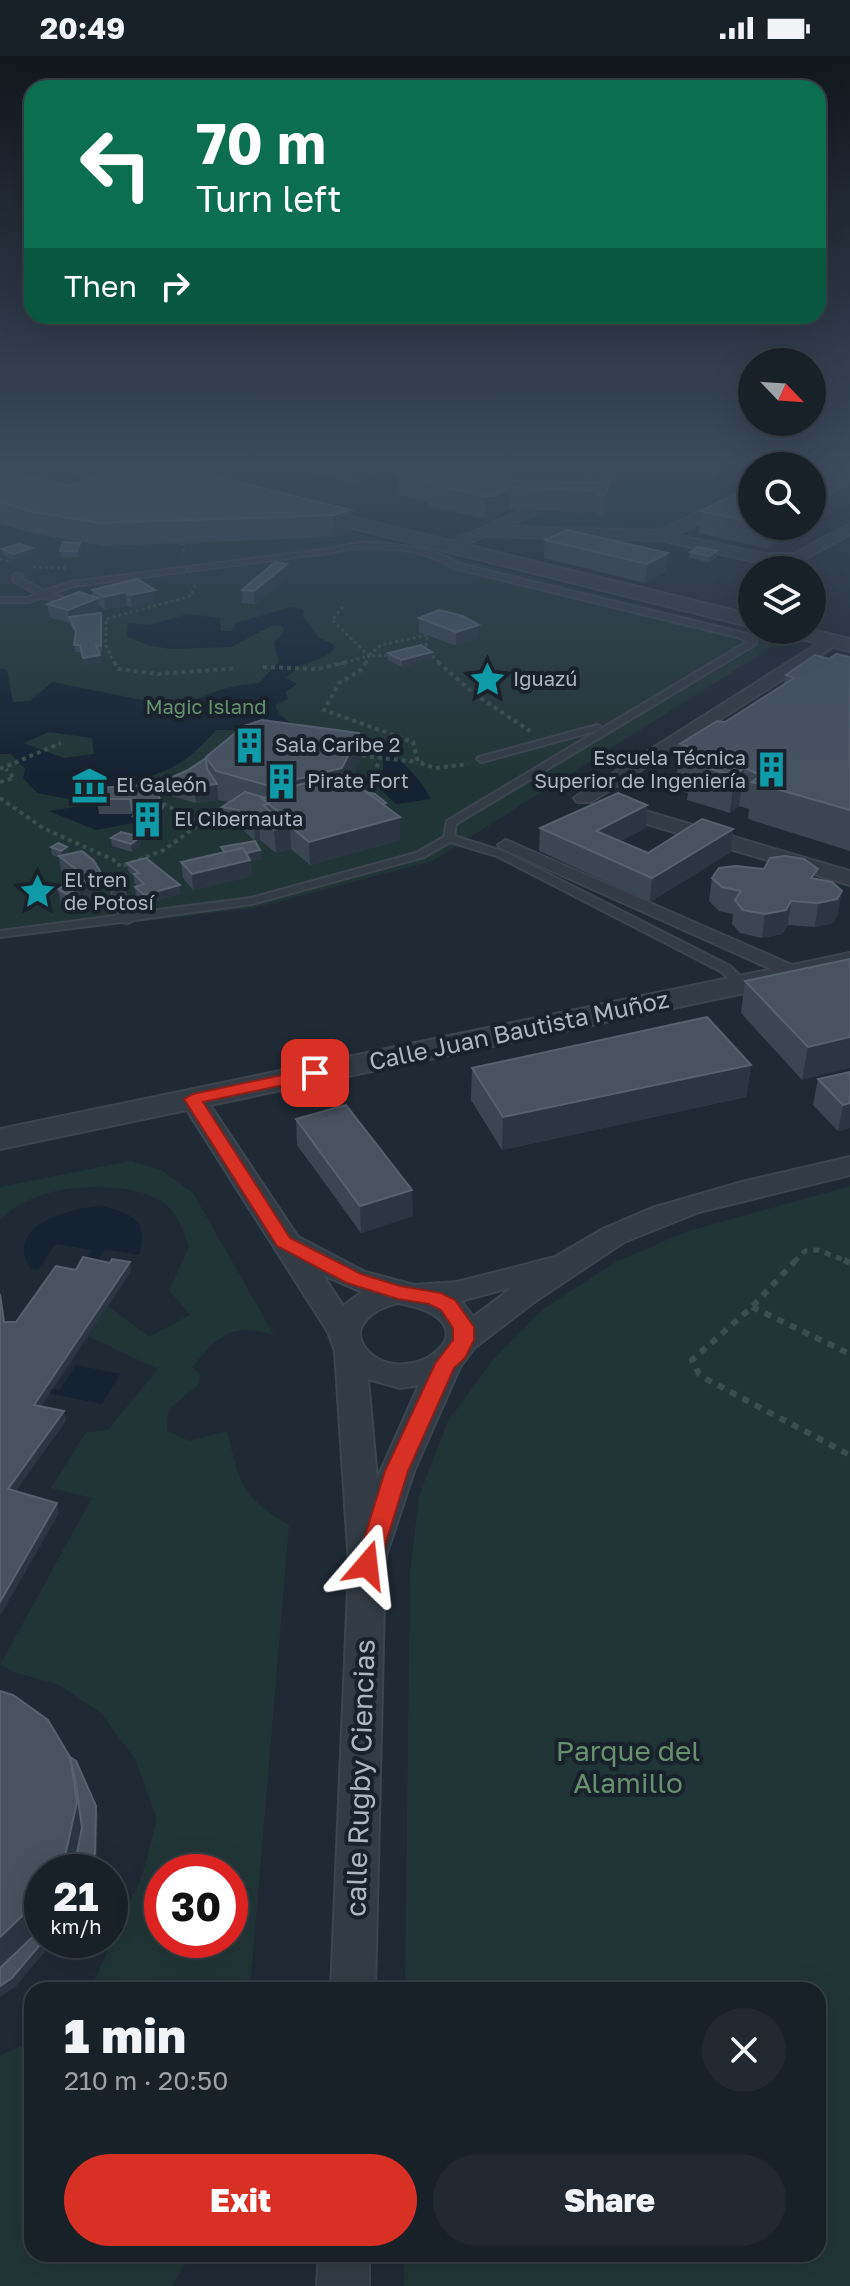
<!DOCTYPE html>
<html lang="en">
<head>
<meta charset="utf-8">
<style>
	:root { --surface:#182028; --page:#212830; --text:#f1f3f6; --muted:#9fa3a8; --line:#363e45; --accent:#d93025 }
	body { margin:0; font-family:"Golos Text",sans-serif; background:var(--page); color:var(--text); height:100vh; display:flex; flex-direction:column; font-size:30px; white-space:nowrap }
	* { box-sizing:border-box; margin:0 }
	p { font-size:26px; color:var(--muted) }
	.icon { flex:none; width:44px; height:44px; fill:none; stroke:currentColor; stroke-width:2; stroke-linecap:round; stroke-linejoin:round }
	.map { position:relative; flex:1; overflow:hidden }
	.details { position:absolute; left:24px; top:1926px; width:802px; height:280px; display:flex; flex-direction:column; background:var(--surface); border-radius:24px; box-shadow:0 8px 32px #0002,0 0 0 2px var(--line) }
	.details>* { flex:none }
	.guide { position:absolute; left:24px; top:24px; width:802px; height:244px; border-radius:24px; box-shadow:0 8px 32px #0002,0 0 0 2px var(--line); background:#0b6e4f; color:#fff; overflow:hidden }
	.needle { width:52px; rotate:115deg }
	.fabs { position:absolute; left:738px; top:292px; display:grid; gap:16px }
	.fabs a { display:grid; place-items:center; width:88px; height:88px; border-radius:50%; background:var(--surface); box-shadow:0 8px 32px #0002,0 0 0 2px var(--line); font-size:40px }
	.speed { position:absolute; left:24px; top:1798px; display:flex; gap:16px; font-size:40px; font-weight:700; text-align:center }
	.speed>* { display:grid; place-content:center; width:104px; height:104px; border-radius:50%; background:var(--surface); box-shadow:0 8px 32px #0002,0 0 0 2px var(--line); line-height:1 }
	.speed small { font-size:20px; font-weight:400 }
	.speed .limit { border:12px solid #d22; background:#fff; color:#111 }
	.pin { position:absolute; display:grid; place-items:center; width:68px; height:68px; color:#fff; margin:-34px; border-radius:16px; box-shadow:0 4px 12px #0006 }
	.me { position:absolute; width:88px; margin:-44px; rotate:17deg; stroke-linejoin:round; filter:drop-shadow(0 0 6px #0008) }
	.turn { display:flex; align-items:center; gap:28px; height:168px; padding:0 40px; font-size:36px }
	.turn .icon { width:104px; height:104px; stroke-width:2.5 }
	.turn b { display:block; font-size:56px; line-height:68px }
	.then { display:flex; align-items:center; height:76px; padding:0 40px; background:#0003; gap:16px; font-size:30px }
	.round { display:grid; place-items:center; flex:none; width:84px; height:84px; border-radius:42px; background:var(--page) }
	.overview { display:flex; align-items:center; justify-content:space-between; height:136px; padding:0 40px }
	h1 { font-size:48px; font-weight:800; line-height:60px }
	.primary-button { display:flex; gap:16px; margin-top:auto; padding:16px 40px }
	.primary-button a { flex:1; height:92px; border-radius:48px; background:var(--accent); color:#fff; font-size:32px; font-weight:800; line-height:92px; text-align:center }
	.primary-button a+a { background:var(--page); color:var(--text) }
	.status { display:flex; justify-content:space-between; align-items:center; height:56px; padding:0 40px; background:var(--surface); direction:ltr }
	.status svg { height:22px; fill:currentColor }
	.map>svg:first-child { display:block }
	.green { fill:#223536; fill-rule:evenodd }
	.water { fill:#152231; fill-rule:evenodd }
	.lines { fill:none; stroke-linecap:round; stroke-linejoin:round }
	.service-casing { stroke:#3d454f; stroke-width:4 }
	.pedestrian-casing { stroke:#3d454f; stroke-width:4 }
	.minor-casing { stroke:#3d454f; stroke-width:4 }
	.tertiary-casing { stroke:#3d454f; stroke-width:4 }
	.path-far3 { stroke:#3b4e4e; stroke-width:3; stroke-dasharray:3 3; stroke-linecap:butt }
	.path-far2 { stroke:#3b4e4e; stroke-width:4; stroke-dasharray:4 4; stroke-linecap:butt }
	.path-far1 { stroke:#3b4e4e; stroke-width:5; stroke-dasharray:6 6; stroke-linecap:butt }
	.path { stroke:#3b4e4e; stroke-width:6; stroke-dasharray:7 7; stroke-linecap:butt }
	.service { fill:#333c45; fill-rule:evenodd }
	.pedestrian { fill:#333c45; fill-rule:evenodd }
	.minor { fill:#333c45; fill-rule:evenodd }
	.tertiary { fill:#333c45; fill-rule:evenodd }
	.path-bridge { stroke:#3b4e4e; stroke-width:3; stroke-dasharray:3 3; stroke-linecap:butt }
	.wall { fill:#3b4653; fill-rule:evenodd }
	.shaded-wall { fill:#2b3642 }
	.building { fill:#47535f; stroke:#57626f; stroke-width:2 }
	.route { fill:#d93025; stroke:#8d1f18; stroke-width:2 }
	.labels { text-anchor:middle; stroke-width:8; stroke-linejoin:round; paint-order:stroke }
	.far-poi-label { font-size:20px; fill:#adb7c2; stroke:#19212a; text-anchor:start }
	.far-park-label { font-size:20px; fill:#67916e; stroke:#19212a }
	.street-label { font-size:24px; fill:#adb7c2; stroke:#19212a }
	.near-park-label { font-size:28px; fill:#67916e; stroke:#19212a }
	.near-street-label { font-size:28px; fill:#adb7c2; stroke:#19212a }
</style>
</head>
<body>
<div class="status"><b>20:49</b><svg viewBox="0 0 49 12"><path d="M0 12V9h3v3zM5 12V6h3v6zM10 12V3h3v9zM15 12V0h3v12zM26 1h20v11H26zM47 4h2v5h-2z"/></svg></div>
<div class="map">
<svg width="850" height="2230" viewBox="0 0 850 2230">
	<rect width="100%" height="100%" fill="#202a35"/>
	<g class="green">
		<polygon points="0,408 82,408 783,584 432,805 254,852 0,883"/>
		<polygon points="645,408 788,408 752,410 752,426 651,477 503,472"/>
		<path d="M131 1105 161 1114 193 1137 274 1279C233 1265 218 1280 192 1311L200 1319 199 1328 168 1354 167 1375 189 1385 227 1375C240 1428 241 1441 289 1469L250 1934H84L95 1923 142 1820 157 1763 135 1703 101 1657 57 1628 13 1616 0 1609 92 1442 51 1432 86 1376 108 1374 158 1313 88 1280 108 1250 149 1281 190 1259 169 1234 189 1191C183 1174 178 1156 161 1145 121 1121 30 1127 0 1165V1131ZM162 1816H230V1884H162Z"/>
		<polygon points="850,1130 850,2230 404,2230 404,2198 818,2198 818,1934 405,1934 410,1517 419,1440 448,1365 492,1305 543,1253 616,1206 686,1176"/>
		<polygon points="32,1984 32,2198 191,2198 172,2230 0,2230 0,2000"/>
	</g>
	<g class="water">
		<path d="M290 551 304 553 303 560 318 581 333 588 335 592C321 608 304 602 286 622L297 628 286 636 288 643 275 649C282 672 319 676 339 680 350 682 360 678 370 684 396 698 417 717 431 743L396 748 383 736V701L372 694 265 674H216C194 699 176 714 143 722L134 741 79 745 37 737 23 722 25 713 11 698H0V613L7 614 13 646 30 645 52 626 192 654 197 649 195 644C216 634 236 629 259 627L279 606 274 586 284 575 282 569 271 570 231 591 170 593 147 589 127 580 128 567 149 569 188 558 220 562 221 575H232L236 567ZM49 676 92 682 94 698 64 702 23 687Z"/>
		<polygon points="100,747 132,758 133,767 96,774 49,755"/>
		<path d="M100 1150C131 1156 150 1165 139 1199L105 1193 96 1206 86 1204 92 1194 55 1188 38 1214 31 1213C2 1170 70 1152 100 1150Z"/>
		<polygon points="76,1309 120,1318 102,1348 28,1333 60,1334"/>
	</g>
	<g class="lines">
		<defs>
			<path id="service" d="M359 487C389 486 435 492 460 508L747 578 756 584V588L456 768 454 780 505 796 730 910 745 925 747 928 745 931H737L722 916 497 800 450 786 424 801 252 848 134 864 128 867 121 866 0 881V875L115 860 111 826 117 823 123 826 126 858 251 842 416 797 444 781 447 765 599 674 482 706 477 703 479 701 597 669 600 670 601 673 747 586 741 582 454 512C421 490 365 488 328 497L73 530 51 538 76 546 77 548 73 550 43 541 28 546H0V542H27L37 538 13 525 14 519 18 517 22 519 20 522 44 535 72 526 328 493Z"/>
			<polygon id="pedestrian" points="506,784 801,913 804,917 795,922 789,921 501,792 498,789"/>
			<g id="minor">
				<path d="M182 408H253C236 420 199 419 182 408Z"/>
				<polygon points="545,408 572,408 604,415 619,408 637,408 555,446 550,445 550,439 592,420"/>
				<polygon points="752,431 752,440 675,479 765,498 794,498 850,468 850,478 797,507 765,508 661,484 485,480 450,495 442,490 530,450 535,451 535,457 504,471 659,475"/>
				<polygon points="830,580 839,585 836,589 591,746 577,746 574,742"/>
				<polygon points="611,745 850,815 850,829 604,755 601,751"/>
				<path d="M193 1035 202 1037 298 1181 365 1216 414 1229 457 1226 555 1201 603 1173 652 1152 742 1126 850 1101V1119L699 1156 624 1186 537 1244 474 1292 460 1311 414 1415 385 1503 375 1934H331L349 1509 335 1295 328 1276 180 1043 184 1037ZM323 1219 362 1236 343 1250ZM513 1231 473 1261 461 1245 468 1243ZM398 1247C506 1266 406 1340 366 1293 347 1269 378 1251 398 1247ZM368 1323 400 1332 419 1329 377 1423Z"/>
				<polygon points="319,2198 369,2198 369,2230 317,2230"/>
			</g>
			<g id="tertiary">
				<polygon points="306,450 752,559 752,571 300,459 297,455"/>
				<polygon points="778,574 812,574 850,583 850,595 781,578"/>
				<polygon points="850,897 850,915 0,1093 0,1073"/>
			</g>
		</defs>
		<use href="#service" class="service-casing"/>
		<use href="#pedestrian" class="pedestrian-casing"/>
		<use href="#minor" class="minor-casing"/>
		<use href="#tertiary" class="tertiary-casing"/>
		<g class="path-far3">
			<polyline points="182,487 184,500"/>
			<polyline points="0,503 11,506"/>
			<polyline points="33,511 66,512"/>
			<polyline points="343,551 332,564 369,600 395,599"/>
			<polyline points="428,596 441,608"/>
			<polyline points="369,599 381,589 428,579 425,594"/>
			<polyline points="115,608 106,590 106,563 191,540 196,527"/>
			<polyline points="339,608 369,600 365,608"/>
		</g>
		<g class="path-far2">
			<polyline points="114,606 118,613 158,618 238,612"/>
			<polyline points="366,606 361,614 339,627 324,654 413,686 418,706 435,712 468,708"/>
			<polyline points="438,606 473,637 530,675"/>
			<polyline points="263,611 317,613 347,606"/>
			<polyline points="354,699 418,706"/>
			<polyline points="0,713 61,687"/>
			<polyline points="351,723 368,723 375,715"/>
			<polyline points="0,726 14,722 6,713"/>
			<polyline points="360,737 373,725 379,704"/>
			<polyline points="0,742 43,772 118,806 120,811 164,794 201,767 156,744 154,737 171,727"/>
		</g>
		<polyline class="path-far1" points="794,1206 805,1195 818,1194 849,1206"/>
		<g class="path">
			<polyline points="796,1204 752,1251 692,1304 699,1318 708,1324 850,1399"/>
			<polyline points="844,1204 850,1207"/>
			<polyline points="752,1251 850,1298"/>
		</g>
		<use href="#service" class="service"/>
		<use href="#pedestrian" class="pedestrian"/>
		<use href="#minor" class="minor"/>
		<use href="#tertiary" class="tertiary"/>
		<polyline class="path-bridge" points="186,512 190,517"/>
	</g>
	<g class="wall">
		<path d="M0 408H164L351 454 352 476 335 481 104 490 36 478 0 468ZM74 420 89 424 70 430 54 426Z"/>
		<polygon points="274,408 400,408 353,426"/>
		<polygon points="398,417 602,427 611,424 609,446 604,461 597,460 596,457 509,453 493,462 485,463 428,450 428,446 399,439"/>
		<polygon points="752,429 752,470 809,470 768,493 699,477 701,455"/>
		<polygon points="567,474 666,515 645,527 544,502 545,484"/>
		<polygon points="2,493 33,498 14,504 3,499"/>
		<polygon points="81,493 78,501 61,502 60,495"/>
		<polygon points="717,495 716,502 709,506 689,502 690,496"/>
		<polygon points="287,508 288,520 255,548 242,547 242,534"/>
		<polygon points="137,523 156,547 132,552 127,550 105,554 99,550 100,555 92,558 101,564 102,597 99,596 101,606 84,609 81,596 75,596 74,589 76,579 70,567 49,561 47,548 92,540 92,534"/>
		<polygon points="419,562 479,569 479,582 456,590 419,576"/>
		<polygon points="432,596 432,603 402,611 388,604 388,597"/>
		<polygon points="850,601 850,795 748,763 749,753 739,750 730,757 687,744 688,737 681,735 682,727 676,725 680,688 725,666 784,628 786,619 829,603"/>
		<polygon points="206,702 360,704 350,724 366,736 386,747 386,751 400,761 400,784 310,809 291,793 276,797 260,784 256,785 260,794 261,803 250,804 251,820 193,834 183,822 181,806 222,797 221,791 255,785 239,770 223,766 222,751 229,746 218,744 196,747 168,739 166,724 188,714"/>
		<polygon points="157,736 164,767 157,777 135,775 132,758 99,758 97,743"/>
		<polygon points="540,772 646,772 620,785 648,797 733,773 731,796 650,846 539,795"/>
		<polygon points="111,782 141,789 132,796 112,790"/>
		<polygon points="51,791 67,791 68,798 100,815 102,831 90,844 69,854 61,849 58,833 73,825 61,815 59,802 52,799"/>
		<polygon points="127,807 180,838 145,847 136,839 135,831 138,830 134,827 134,820 128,815"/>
		<polygon points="764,813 816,823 838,858 833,867 815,871 788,869 782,878 762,882 740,877 732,868 733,858 719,855 709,845 712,822"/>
		<polygon points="850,903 802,1024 741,957 745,925"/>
		<polygon points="751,1009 746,1041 502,1094 471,1044 472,1012"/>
		<polygon points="850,1016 850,1072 838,1075 813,1049 818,1023"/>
		<polygon points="296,1063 413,1160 361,1177 297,1089"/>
	</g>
	<g class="shaded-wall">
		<polygon points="43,408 72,408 74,420 19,438 16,417"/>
		<polygon points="353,408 400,408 353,426"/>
		<polygon points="519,408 522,408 522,424 510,431 509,453 493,462 485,463 485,440 496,424 508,414"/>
		<polygon points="611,424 609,446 604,461 605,439"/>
		<polygon points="850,427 850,447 812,468 812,448"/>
		<polygon points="351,454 352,476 335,481 334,459"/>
		<polygon points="771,470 809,470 768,493"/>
		<polygon points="80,487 81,493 78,501 77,495"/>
		<polygon points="32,492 33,498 14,504 13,498"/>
		<polygon points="717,495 716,502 709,506 709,500"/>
		<polygon points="668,497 666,515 645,527 647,508"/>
		<polygon points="287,508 288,520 255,548 254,535"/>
		<polygon points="155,534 156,547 132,552 130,539"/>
		<polygon points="125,536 127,550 105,554 104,541"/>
		<polygon points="98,542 100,555 72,567 69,561 68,554"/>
		<polygon points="479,569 479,582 456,590 456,576"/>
		<polygon points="432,596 432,603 402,611 401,604"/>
		<polygon points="100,599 101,606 84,609 83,602"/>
		<polygon points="359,677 360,704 345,734 342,732 342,712"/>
		<polygon points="342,712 342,740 274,739 270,736 270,730"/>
		<polygon points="744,712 739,750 730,757 734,720"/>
		<polygon points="217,728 218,744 196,747 194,731"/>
		<polygon points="647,749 646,772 595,798 596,775"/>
		<polygon points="163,751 164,767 157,777 156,761"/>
		<polygon points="400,761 400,784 310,809 309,786"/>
		<polygon points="259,768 260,784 255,785 254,770"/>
		<polygon points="290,770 291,793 276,797 274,774"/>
		<polygon points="733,773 731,796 650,846 652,822"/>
		<polygon points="140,781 141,789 132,796 131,788"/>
		<polygon points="67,791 68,799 62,803 61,795"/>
		<polygon points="260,794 261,803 250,804 251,820 193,834 192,818 227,800"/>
		<polygon points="100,815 102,831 90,844 69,854 66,838"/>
		<polygon points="180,829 180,838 145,847 144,839"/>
		<polygon points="842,835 838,858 833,867 815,871 818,847"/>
		<polygon points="791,845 788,869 782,878 762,882 765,858"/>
		<polygon points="850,981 850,1012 802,1024 808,991"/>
		<polygon points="751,1009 746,1041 502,1094 503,1061"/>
		<polygon points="850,1047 850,1072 838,1075 843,1049"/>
		<polygon points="412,1134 413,1160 361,1177 360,1150"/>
		<polygon points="130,1206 131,1216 36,1358 34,1349"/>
		<polygon points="64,1355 66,1365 10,1443 8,1433"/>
		<polygon points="57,1447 59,1457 0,1560 0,1546"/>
		<polygon points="70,1701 78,1737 85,1781 77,1816 55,1816"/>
		<polygon points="96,1750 98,1759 97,1806 94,1816 88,1816"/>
		<polygon points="42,1838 42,1884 0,1923 0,1881"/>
		<polygon points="44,1884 55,1884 15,1931 0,1941 0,1930"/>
	</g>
	<g class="building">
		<polygon points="0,408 43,408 16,417 70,430 124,412 108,408 164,408 351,454 334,459 101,467 33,456 0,446"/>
		<polygon points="423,408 520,408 508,414 517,415 496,424 602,427 602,424 611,424 605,439 598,438 597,435 510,431 494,440 485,440 428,428 432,426 398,417"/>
		<polygon points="794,408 841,408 850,410 850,427 812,448 812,410 790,410"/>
		<polygon points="752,429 752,466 701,455"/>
		<polygon points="567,474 668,497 647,508 545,484"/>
		<polygon points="63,486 80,487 77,495 60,495"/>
		<polygon points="19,488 32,492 13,498 2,493"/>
		<polygon points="698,491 717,495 709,500 690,496"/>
		<polygon points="275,506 287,508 254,535 242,534"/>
		<polygon points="137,523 155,534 130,539 125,536 104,541 92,534"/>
		<polygon points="79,536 98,542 68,554 47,548"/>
		<polygon points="439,554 463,560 479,569 456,576 419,562"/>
		<polygon points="101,557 101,590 96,589 100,599 83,602 80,589 74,589 76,575 69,561"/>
		<polygon points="421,589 432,596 401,604 388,597"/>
		<polygon points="836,598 850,601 850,754 752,726 761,719 744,712 734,720 691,707 698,702 685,698 693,692 680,688 717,665 725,666 794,622 786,619 815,599 829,603"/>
		<polygon points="262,664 359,677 342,712 270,730 216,715 206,701 244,670"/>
		<polygon points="206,702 207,713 217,728 194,731 166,724 188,714"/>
		<polygon points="342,718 400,761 309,786 290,770 274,774 259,761 279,756 262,743 274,739 270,736"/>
		<polygon points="140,729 157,736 163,751 156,761 133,760 137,754 132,754 130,743 97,743 98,732"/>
		<polygon points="245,736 266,742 262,743 269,748 263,749 273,758 259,761 259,768 254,770 238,754 222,751"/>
		<polygon points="366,736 375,738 386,747 383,748"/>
		<polygon points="618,737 647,749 596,775 648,797 702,763 733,773 652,822 540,772"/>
		<polygon points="121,776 140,781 131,788 111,782"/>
		<polygon points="255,785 260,794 246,797 243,792 225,796 221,791"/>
		<polygon points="58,787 67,791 61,795 51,791"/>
		<polygon points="243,792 250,804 192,818 181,806"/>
		<polygon points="82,795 94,805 100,815 88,828 66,838 58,833 78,823 82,818 59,800"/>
		<polygon points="785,800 804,803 818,813 811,822 832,826 842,835 837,843 818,847 791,845 786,854 765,858 743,854 735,844 741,835 722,831 712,822 719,812 736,810 764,813 770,802"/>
		<polygon points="146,802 180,829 144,839 135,831 144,828 134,818 139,817 127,807"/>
		<polygon points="850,903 850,981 808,991 745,925"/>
		<polygon points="707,961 751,1009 503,1061 472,1012"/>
		<polygon points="850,1016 850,1047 843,1049 818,1023"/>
		<polygon points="346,1049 412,1134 360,1150 296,1063"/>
		<polygon points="83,1201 110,1207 112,1203 130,1206 34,1349 64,1355 8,1433 57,1447 0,1546 0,1238 4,1266 16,1266 56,1210 76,1214"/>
		<polygon points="0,1635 13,1639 48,1664 70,1701 77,1746 66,1796 55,1816 42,1816 42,1838 38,1845 0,1881"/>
		<polygon points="70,1701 76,1705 96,1750 95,1797 88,1816 73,1816 82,1772 76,1727"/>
		<polygon points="42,1872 42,1884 44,1884 12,1922 0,1930 0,1912"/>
	</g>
	<linearGradient id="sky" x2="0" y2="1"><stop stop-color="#12171d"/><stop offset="0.57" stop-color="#3c4a5c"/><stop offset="1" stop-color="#3c4a5c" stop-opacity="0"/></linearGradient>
	<rect width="850" height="720" fill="url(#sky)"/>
	<polygon class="route" points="315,1012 324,1017 321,1021 203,1046 290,1182 361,1218 400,1230 441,1237 455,1244 474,1271 474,1284 465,1302 454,1312 408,1415 379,1509 376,1516 367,1519 359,1516 356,1509 385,1415 435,1308 453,1284 453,1272 441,1254 429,1248 398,1243 347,1227 277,1190 184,1043 193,1038"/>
	<defs>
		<symbol id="sight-bare" viewBox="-9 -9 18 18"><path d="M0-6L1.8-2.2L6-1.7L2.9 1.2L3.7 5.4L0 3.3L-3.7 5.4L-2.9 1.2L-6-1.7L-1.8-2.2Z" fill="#0f9aa8" stroke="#19212a" stroke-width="2.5" paint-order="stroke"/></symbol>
		<symbol id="building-bare" viewBox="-9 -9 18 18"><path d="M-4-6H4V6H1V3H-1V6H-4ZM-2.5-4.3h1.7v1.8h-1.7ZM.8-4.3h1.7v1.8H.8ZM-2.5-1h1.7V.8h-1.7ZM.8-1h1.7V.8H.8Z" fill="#0f9aa8" stroke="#19212a" stroke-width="2.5" paint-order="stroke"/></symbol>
		<symbol id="museum-bare" viewBox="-9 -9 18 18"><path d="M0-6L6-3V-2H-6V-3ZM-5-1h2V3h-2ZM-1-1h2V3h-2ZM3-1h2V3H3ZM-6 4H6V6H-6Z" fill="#0f9aa8" stroke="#19212a" stroke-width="2.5" paint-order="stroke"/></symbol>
	</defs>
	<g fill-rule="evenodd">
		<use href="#sight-bare" x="462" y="598" width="51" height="51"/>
		<use href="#building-bare" x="224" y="664" width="51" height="51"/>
		<use href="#building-bare" x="746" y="688" width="51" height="51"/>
		<use href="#building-bare" x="256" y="700" width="51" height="51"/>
		<use href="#museum-bare" x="64" y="704" width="51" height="51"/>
		<use href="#building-bare" x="122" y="738" width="51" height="51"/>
		<use href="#sight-bare" x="12" y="810" width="51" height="51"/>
	</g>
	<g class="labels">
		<g class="far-poi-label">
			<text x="513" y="630">Iguazú</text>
			<text x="275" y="696">Sala Caribe 2</text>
			<text x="746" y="709" text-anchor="end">Escuela Técnica<tspan x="746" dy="23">Superior de Ingeniería</tspan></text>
			<text x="307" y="732">Pirate Fort</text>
			<text x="116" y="736">El Galeón</text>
			<text x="174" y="770">El Cibernauta</text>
			<text x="64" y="831">El tren<tspan x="64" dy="23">de Potosí</tspan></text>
		</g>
		<g class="far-park-label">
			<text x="206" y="658">Magic Island</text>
		</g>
		<g class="street-label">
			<text transform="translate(519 975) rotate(-12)" y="8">Calle Juan Bautista Muñoz</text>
		</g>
		<g class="near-park-label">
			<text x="628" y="1705">Parque del<tspan x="628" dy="32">Alamillo</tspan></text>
		</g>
		<g class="near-street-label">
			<text transform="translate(360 1722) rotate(-88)" y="10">calle Rugby Ciencias</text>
		</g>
	</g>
</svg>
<div class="fabs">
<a><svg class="needle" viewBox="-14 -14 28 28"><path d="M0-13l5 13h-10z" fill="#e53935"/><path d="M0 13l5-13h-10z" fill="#9fa3a8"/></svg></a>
<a><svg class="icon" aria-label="search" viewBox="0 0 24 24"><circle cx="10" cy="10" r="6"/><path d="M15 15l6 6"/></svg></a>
<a><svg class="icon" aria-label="layers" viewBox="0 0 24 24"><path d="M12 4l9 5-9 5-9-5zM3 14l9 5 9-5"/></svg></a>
</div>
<div class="speed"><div>21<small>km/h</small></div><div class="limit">30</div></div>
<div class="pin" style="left:315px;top:1017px;background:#d93025"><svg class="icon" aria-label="arrive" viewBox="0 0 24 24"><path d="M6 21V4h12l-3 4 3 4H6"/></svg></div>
<svg class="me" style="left:367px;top:1509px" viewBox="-20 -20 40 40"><path d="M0-17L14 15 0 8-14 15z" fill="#d93025" stroke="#fff" stroke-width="4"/></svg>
<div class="guide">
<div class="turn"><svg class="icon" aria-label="left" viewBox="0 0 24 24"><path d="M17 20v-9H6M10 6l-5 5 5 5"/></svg><div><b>70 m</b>Turn left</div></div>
<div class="then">Then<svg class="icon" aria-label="right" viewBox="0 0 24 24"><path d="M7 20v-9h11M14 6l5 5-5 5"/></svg></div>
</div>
<section class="details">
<div class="overview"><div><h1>1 min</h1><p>210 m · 20:50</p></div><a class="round"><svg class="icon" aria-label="close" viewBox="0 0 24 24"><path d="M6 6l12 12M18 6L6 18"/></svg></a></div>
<div class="primary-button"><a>Exit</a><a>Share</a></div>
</section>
</div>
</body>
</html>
